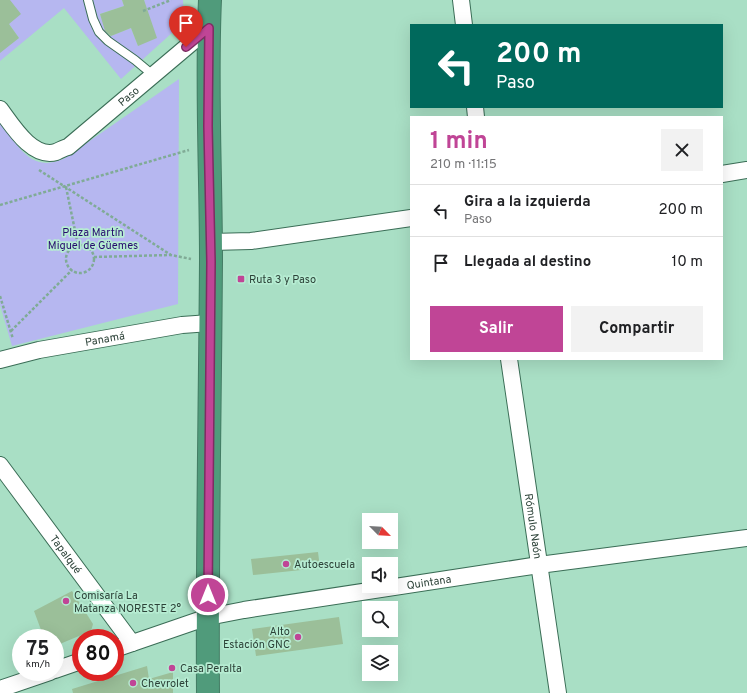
<!DOCTYPE html>
<html lang="es">
<head>
<meta charset="utf-8">
<style>
	:root { --surface:#fff; --page:#f2f2f2; --text:#202124; --muted:#757577; --line:#e0e0e0; --accent:#c04596 }
	body { margin:0; font-family:Overpass,sans-serif; background:var(--page); color:var(--text); height:100vh; display:flex; flex-direction:column; font-size:15px; white-space:nowrap }
	* { box-sizing:border-box; margin:0 }
	p { font-size:13px; color:var(--muted) }
	.icon { flex:none; width:22px; height:22px; fill:none; stroke:currentColor; stroke-width:2; stroke-linecap:round; stroke-linejoin:round }
	.map { position:relative; flex:1; overflow:hidden }
	.sheet { position:absolute; left:410px; top:116px; width:313px; height:244px; display:flex; flex-direction:column; background:var(--surface); border-radius:0px; box-shadow:0 4px 16px #0002 }
	.sheet>* { flex:none }
	.top-card { position:absolute; left:410px; top:24px; width:313px; height:84px; border-radius:0px; box-shadow:0 4px 16px #0002; background:#00695c; color:#fff; overflow:hidden }
	.needle { width:26px; rotate:114deg }
	.controls { position:absolute; left:362px; top:513px; display:grid; gap:8px }
	.controls a { display:grid; place-items:center; width:36px; height:36px; border-radius:0px; background:var(--surface); box-shadow:0 4px 16px #0002; font-size:20px }
	.speed { position:absolute; left:12px; top:629px; display:flex; gap:8px; font-size:20px; font-weight:700; text-align:center }
	.speed>* { display:grid; place-content:center; width:52px; height:52px; border-radius:50%; background:var(--surface); box-shadow:0 4px 16px #0002; line-height:1 }
	.speed small { font-size:10px; font-weight:400 }
	.speed .limit { border:6px solid #d22; background:#fff; color:#111 }
	.pin { position:absolute; display:grid; place-items:center; width:34px; height:34px; color:#fff; margin:-41px -17px; border-radius:50% 50% 50% 0; rotate:-45deg; box-shadow:0 0 4px #0007 }
	.pin .icon { rotate:45deg }
	.me { position:absolute; width:44px; margin:-22px; rotate:0deg; stroke-linejoin:round; filter:drop-shadow(0 0 3px #0008) }
	.turn { display:flex; align-items:center; gap:14px; height:84px; padding:0 20px; font-size:18px }
	.turn .icon { width:52px; height:52px; stroke-width:2.5 }
	.turn b { display:block; font-size:28px; line-height:34px }
	.round { display:grid; place-items:center; flex:none; width:42px; height:42px; border-radius:0px; background:var(--page) }
	.summary { display:flex; align-items:center; justify-content:space-between; height:68px; padding:0 20px }
	h1 { font-size:24px; font-weight:700; line-height:30px; color:var(--accent) }
	.action { display:flex; gap:8px; margin-top:auto; padding:8px 20px }
	.action a { flex:1; height:46px; border-radius:0px; background:var(--accent); color:#fff; font-size:16px; font-weight:700; line-height:46px; text-align:center }
	.action a+a { background:var(--page); color:var(--text) }
	ul { padding:0; list-style:none }
	li { display:flex; align-items:center; gap:12px; height:52px; padding:0 20px; border-top:1px solid var(--line) }
	li div { flex:1 }
	li b { display:block; font-size:15px }
	li em { font-style:normal }
	.map>svg:first-child { display:block }
	.green { fill:#b6b7f0 }
	.building { fill:#9bbf99 }
	.lines { fill:none; stroke-linecap:round; stroke-linejoin:round }
	.lane-casing { stroke:#3a6d56; stroke-width:10 }
	.street-casing { stroke:#3a6d56; stroke-width:18 }
	.highway-casing { stroke:#437c64; stroke-width:24 }
	.path { stroke:#80ab96; stroke-width:2.5; stroke-dasharray:3 2; stroke-linecap:butt }
	.lane { stroke:#fff; stroke-width:8 }
	.street { stroke:#fff; stroke-width:16 }
	.highway { stroke:#509b7b; stroke-width:22 }
	.route-casing { stroke:#7d2d62; stroke-width:10 }
	.route { stroke:#c04596; stroke-width:7 }
	.poi-dot { fill:#c04596; stroke:#b6ecd2; stroke-width:1.5 }
	.labels { text-anchor:middle; stroke-width:3.5; stroke-linejoin:round; paint-order:stroke }
	.street-label { font-size:11px; fill:#2c4238; stroke:#b6ecd2 }
	.park-label { font-size:11px; fill:#270b6f; stroke:#b6ecd2 }
	.poi-label { font-size:11px; fill:#2c4238; stroke:#b6ecd2; text-anchor:start }
</style>
</head>
<body>
<div class="map">
<svg width="747" height="693" viewBox="0 0 747 693">
	<rect width="100%" height="100%" fill="#a9dfc5"/>
	<g class="green">
		<polygon points="10,0 122,0 124,6 100,14 108,37 131,28 138,46 135,4 145,1 144,0 183,0 184,22 121,79 64,8 0,61 0,52 19,38 9,24"/>
		<path d="M179 79 178 304 12 346 0 305V120C17 144 30 175 65 158Z"/>
	</g>
	<g class="building">
		<polygon points="0,0 10,0 21,14 9,24 19,38 0,53"/>
		<polygon points="122,0 144,0 157,38 138,46 131,28 111,36 105,31 100,14 124,6"/>
		<polygon points="318,552 320,568 253,575 251,559"/>
		<polygon points="72,591 93,624 91,631 55,646 55,638 44,638 34,611"/>
		<polygon points="339,617 343,644 256,656 252,629"/>
		<polygon points="147,666 149,679 173,672 173,693 73,693 72,689"/>
	</g>
	<g class="lines">
		<defs>
			<polyline id="lane" points="88,0 93,19 99,32 108,41 135,60 153,75"/>
			<g id="street">
				<polyline points="461,0 464,25"/>
				<polyline points="475,107 476,117"/>
				<path id="s1" d="M0 109C12 125 32 159 56 152 60 150 64 148 68 147L209 28"/>
				<polyline points="722,174 747,170"/>
				<polyline points="211,242 251,241 411,218"/>
				<path id="s2" d="M509 359 558 693"/>
				<path id="s3" d="M0 360 39 350 182 325 210 323"/>
				<path id="s4" d="M0 465 132 643"/>
				<path id="s5" d="M115 649 208 617 244 610 539 565 747 538"/>
				<polyline points="55,670 81,661"/>
				<polyline points="0,689 50,672"/>
			</g>
			<path id="highway" d="M208 693C207 549 210 405 211 261 211 174 206 87 210 0"/>
		</defs>
		<use href="#lane" class="lane-casing"/>
		<use href="#street" class="street-casing"/>
		<use href="#highway" class="highway-casing"/>
		<g class="path">
			<polyline points="143,11 171,0"/>
			<polyline points="39,170 171,255 191,259"/>
			<polyline points="66,187 78,245"/>
			<polyline points="0,205 189,150"/>
			<circle cx="80" cy="259" r="14"/>
			<polyline points="94,257 171,255"/>
			<polyline points="0,296 13,339"/>
			<polyline points="11,331 72,270"/>
		</g>
		<use href="#lane" class="lane"/>
		<use href="#street" class="street"/>
		<use href="#highway" class="highway"/>
	</g>
	<g class="lines">
		<defs>
			<polyline id="route" points="186,47 209,28 208,126 211,262 208,595"/>
		</defs>
		<use href="#route" class="route-casing"/>
		<use href="#route" class="route"/>
	</g>
	<g class="poi-dot">
		<rect x="237" y="275" width="8" height="8" rx="2"/>
		<circle cx="286" cy="564" r="4"/>
		<circle cx="66" cy="601" r="4"/>
		<circle cx="298" cy="637" r="4"/>
		<circle cx="172" cy="668" r="4"/>
		<circle cx="133" cy="683" r="4"/>
	</g>
	<g class="labels">
		<g class="street-label">
			<text dy="4" stroke="none"><textPath href="#s1" startOffset="167">Paso</textPath></text>
			<text dy="4" stroke="none"><textPath href="#s3" startOffset="107">Panamá</textPath></text>
			<text dy="4" stroke="none"><textPath href="#s2" startOffset="169">Rómulo Naón</textPath></text>
			<text dy="4" stroke="none"><textPath href="#s4" startOffset="111">Tapalqué</textPath></text>
			<text dy="4" stroke="none"><textPath href="#s5" startOffset="322">Quintana</textPath></text>
		</g>
		<g class="park-label">
			<text x="93" y="236">Plaza Martín<tspan x="93" dy="13">Miguel de Güemes</tspan></text>
		</g>
		<g class="poi-label">
			<text x="249" y="283">Ruta 3 y Paso</text>
			<text x="294" y="568">Autoescuela</text>
			<text x="74" y="599">Comisaría La<tspan x="74" dy="13">Matanza NORESTE 2°</tspan></text>
			<text x="290" y="635" text-anchor="end">Alto<tspan x="290" dy="13">Estación GNC</tspan></text>
			<text x="180" y="672">Casa Peralta</text>
			<text x="141" y="687">Chevrolet</text>
		</g>
	</g>
</svg>
<div class="controls">
<a><svg class="needle" viewBox="-14 -14 28 28"><path d="M0-13l5 13h-10z" fill="#e53935"/><path d="M0 13l5-13h-10z" fill="#757577"/></svg></a>
<a><svg class="icon" aria-label="sound" viewBox="0 0 24 24"><path d="M4 9h4l5-4v14l-5-4H4zM17 9q2 3 0 6"/></svg></a>
<a><svg class="icon" aria-label="search" viewBox="0 0 24 24"><circle cx="10" cy="10" r="6"/><path d="M15 15l6 6"/></svg></a>
<a><svg class="icon" aria-label="layers" viewBox="0 0 24 24"><path d="M12 4l9 5-9 5-9-5zM3 14l9 5 9-5"/></svg></a>
</div>
<div class="speed"><div>75<small>km/h</small></div><div class="limit">80</div></div>
<div class="pin" style="left:186px;top:47px;background:#d93025"><svg class="icon" aria-label="arrive" viewBox="0 0 24 24"><path d="M6 21V4h12l-3 4 3 4H6"/></svg></div>
<svg class="me" style="left:208px;top:595px" viewBox="-20 -20 40 40"><circle r="17" fill="#c04596" stroke="#fff" stroke-width="3"/><path d="M0-11L8 9 0 5-8 9z" fill="#fff"/></svg>
<div class="top-card">
<div class="turn"><svg class="icon" aria-label="left" viewBox="0 0 24 24"><path d="M17 20v-9H6M10 6l-5 5 5 5"/></svg><div><b>200 m</b>Paso</div></div>
</div>
<section class="sheet">
<div class="summary"><div><h1>1 min</h1><p>210 m · 11:15</p></div><a class="round"><svg class="icon" aria-label="close" viewBox="0 0 24 24"><path d="M6 6l12 12M18 6L6 18"/></svg></a></div>
<ul>
<li><svg class="icon" aria-label="left" viewBox="0 0 24 24"><path d="M17 20v-9H6M10 6l-5 5 5 5"/></svg><div><b>Gira a la izquierda</b><p>Paso</p></div><em>200 m</em></li>
<li><svg class="icon" aria-label="arrive" viewBox="0 0 24 24"><path d="M6 21V4h12l-3 4 3 4H6"/></svg><div><b>Llegada al destino</b></div><em>10 m</em></li>
</ul>
<div class="action"><a>Salir</a><a>Compartir</a></div>
</section>
</div>
</body>
</html>
